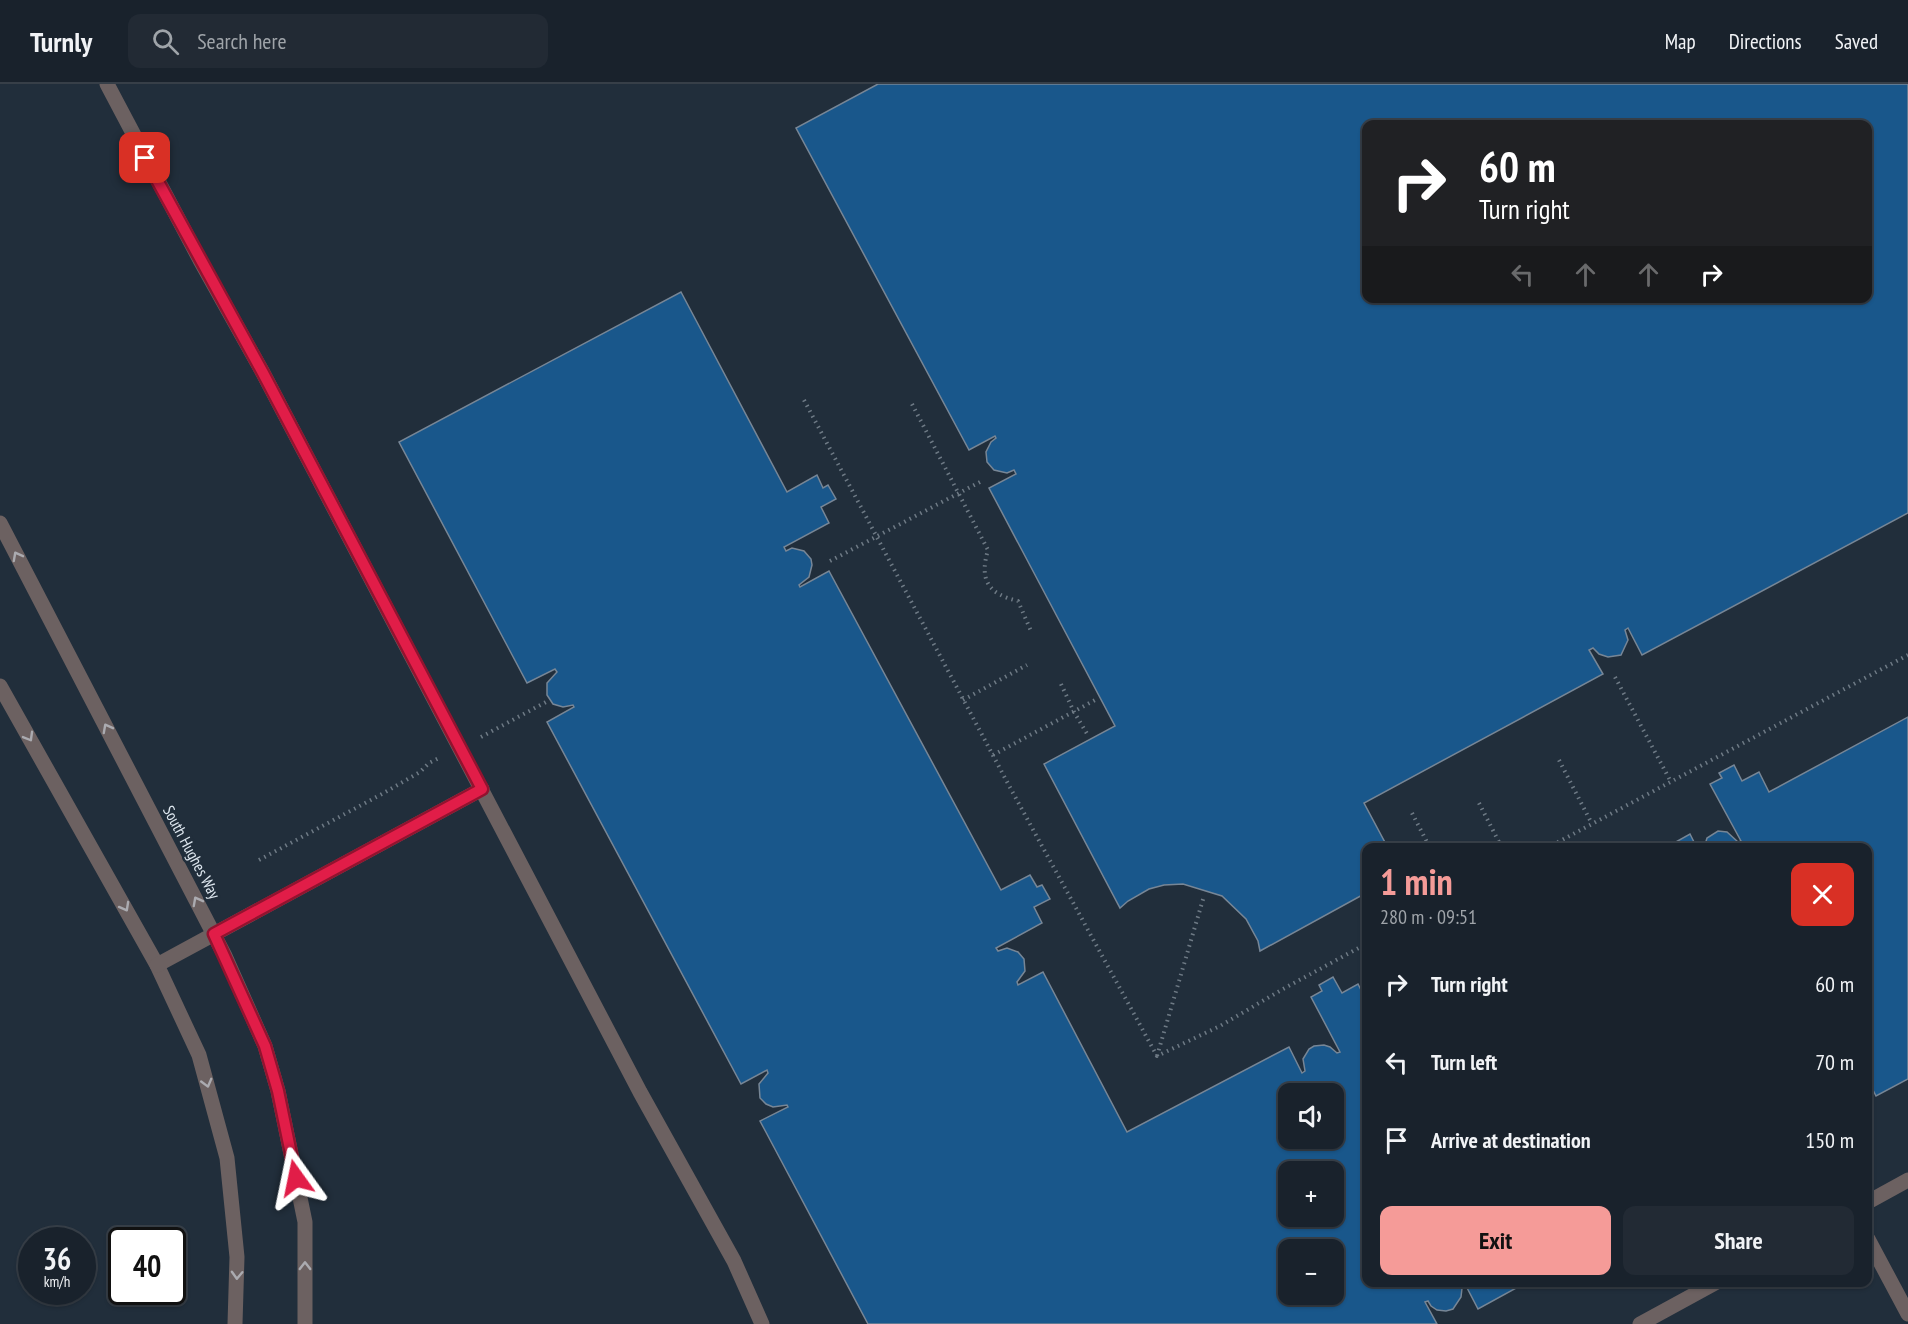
<!DOCTYPE html>
<html lang="en">
<head>
<meta charset="utf-8">
<style>
	:root { --surface:#19222c; --page:#222a34; --text:#f1f3f6; --muted:#9fa4a9; --line:#373f48; --accent:#f59b98 }
	body { margin:0; font-family:"PT Sans Narrow",sans-serif; background:var(--page); color:var(--text); height:100vh; display:flex; flex-direction:column; font-size:22px; white-space:nowrap }
	* { box-sizing:border-box; margin:0 }
	p { font-size:20px; color:var(--muted) }
	.icon { flex:none; width:33px; height:33px; fill:none; stroke:currentColor; stroke-width:2; stroke-linecap:round; stroke-linejoin:round }
	.map { position:relative; flex:1; overflow:hidden }
	.sheet { position:absolute; left:1362px; top:759px; width:510px; height:444px; display:flex; flex-direction:column; background:var(--surface); border-radius:12px; box-shadow:0 2px 4px #0004,0 0 0 2px var(--line) }
	.sheet>* { flex:none }
	.guide { position:absolute; left:1362px; top:36px; width:510px; height:183px; border-radius:12px; box-shadow:0 2px 4px #0004,0 0 0 2px var(--line); background:#202124; color:#fff; overflow:hidden }
	.fabs { position:absolute; left:1278px; top:999px; display:grid; gap:12px }
	.fabs a { display:grid; place-items:center; width:66px; height:66px; border-radius:12px; background:var(--surface); box-shadow:0 2px 4px #0004,0 0 0 2px var(--line); font-size:30px }
	.speed { position:absolute; left:18px; top:1143px; display:flex; gap:12px; font-size:30px; font-weight:700; text-align:center }
	.speed>* { display:grid; place-content:center; width:78px; height:78px; border-radius:50%; background:var(--surface); box-shadow:0 2px 4px #0004,0 0 0 2px var(--line); line-height:1 }
	.speed small { font-size:15px; font-weight:400 }
	.speed .limit { border:3px solid #111; border-radius:9px; background:#fff; color:#111 }
	.pin { position:absolute; display:grid; place-items:center; width:51px; height:51px; color:#fff; margin:-26px; border-radius:12px; box-shadow:0 3px 9px #0006 }
	.me { position:absolute; width:66px; margin:-33px; rotate:348deg; stroke-linejoin:round; filter:drop-shadow(0 0 4px #0008) }
	.turn { display:flex; align-items:center; gap:21px; height:126px; padding:0 18px; font-size:27px }
	.turn .icon { width:78px; height:78px; stroke-width:2.5 }
	.turn b { display:block; font-size:42px; line-height:51px }
	.lanes { display:flex; align-items:center; height:57px; padding:0 18px; background:#0003; justify-content:center; gap:30px; direction:ltr }
	.lanes .off { opacity:.35 }
	.round { display:grid; place-items:center; flex:none; width:63px; height:63px; border-radius:12px; background:var(--page) }
	.headline { display:flex; align-items:center; justify-content:space-between; height:102px; padding:0 18px }
	h1 { font-size:36px; font-weight:800; line-height:45px; color:var(--accent) }
	.action { display:flex; gap:12px; margin-top:auto; padding:12px 18px }
	.action a { flex:1; height:69px; border-radius:12px; background:var(--accent); color:#111; font-size:24px; font-weight:800; line-height:69px; text-align:center }
	.action a+a { background:var(--page); color:var(--text) }
	ul { padding:0; list-style:none }
	li { display:flex; align-items:center; gap:18px; height:78px; padding:0 18px }
	li div { flex:1 }
	li b { display:block; font-size:22px }
	li em { font-style:normal }
	header { display:flex; align-items:center; gap:36px; box-sizing:border-box; height:84px; padding:0 30px; background:var(--surface); border-bottom:2px solid var(--line) }
	header strong { font-size:28px }
	nav { display:flex; gap:33px; margin-inline-start:auto; font-size:21px }
	.search { width:420px; height:54px; background:var(--page); display:flex; align-items:center; gap:15px; box-sizing:border-box; padding:0 21px; border-radius:12px; color:var(--muted); font-size:22px }
	.map>svg:first-child { display:block }
	.building { fill:#19578b; stroke:#778696; stroke-width:1.5; fill-rule:evenodd }
	.lines { fill:none; stroke-linecap:round; stroke-linejoin:round }
	.path { stroke:#6e7a85; stroke-width:4; stroke-dasharray:1.5 4.5; stroke-linecap:butt }
	.minor { stroke:#6c6161; stroke-width:15 }
	.oneway { stroke:#ababb0 }
	.route-casing { stroke:#92132f; stroke-width:15 }
	.route { stroke:#e11d48; stroke-width:10 }
	.labels { text-anchor:middle; stroke-width:5; stroke-linejoin:round; paint-order:stroke }
	.street-label { font-size:16px; fill:#dfe8f0; stroke:#212e3b }
</style>
</head>
<body>
<header>
<strong>Turnly</strong>
<div class="search"><svg class="icon" aria-label="search" viewBox="0 0 24 24"><circle cx="10" cy="10" r="6"/><path d="M15 15l6 6"/></svg>Search here</div>
<nav><a>Map</a><a>Directions</a><a>Saved</a></nav>
</header>
<div class="map">
<svg width="1908" height="1240" viewBox="0 0 1908 1240">
	<rect width="100%" height="100%" fill="#212e3b"/>
	<g class="building">
		<path d="M878 0H1908V429L1642 571 1628 544 1625 546 1628 556 1621 571 1608 573 1599 570 1593 564 1589 566 1603 590 1364 719 1388 764H1366V809L1260 867 1258 857 1246 835 1222 812 1183 800 1164 801 1149 805 1128 817 1120 824 1044 680 1115 642 989 404 1016 390 1014 386 1007 389 994 386 987 378 986 368 991 358 996 354 995 352 969 366 796 44ZM1366 40H1868V214H1366Z"/>
		<path d="M681 208 787 408 817 391 823 404 828 401 836 415 821 423 829 439 784 463 786 467 792 464 804 467 811 475 812 481 809 493 799 501 800 503 829 487 1001 806 1030 791 1037 803 1042 801 1050 815 1034 823 1042 839 996 864 998 867 1007 864 1018 868 1024 875 1025 887 1017 898 1018 901 1043 888 1127 1048 1289 963 1302 989 1305 987 1303 975 1309 965 1314 962 1324 961 1330 963 1337 969 1340 968 1311 913 1322 907 1319 901 1333 893 1342 909 1358 900 1366 916V1198H1463L1459 1201 1462 1204 1461 1213 1453 1225 1446 1227 1437 1226 1431 1222 1428 1217 1425 1218 1437 1240H868L760 1037 788 1023 787 1021 773 1023 766 1020 760 1014 759 1000 768 989 767 986 741 1000 547 638 574 623 573 621 563 623 553 620 547 611V599L557 588 555 585 527 599 399 358ZM1288 1010H1334V1054H1288ZM1288 1088H1334V1132H1288ZM1288 1166H1334V1210H1288Z"/>
		<polygon points="1908,633 1908,995 1876,1012 1868,996 1868,764 1704,764 1707,754 1718,747 1727,748 1738,758 1741,757 1710,700 1722,694 1719,689 1734,681 1742,697 1759,688 1769,708"/>
		<polygon points="1690,750 1697,764 1665,764"/>
		<polygon points="1464,1198 1527,1198 1478,1225"/>
	</g>
	<g class="lines">
		<g class="path">
			<polyline points="804,316 1013,709 1157,972 1220,942 1283,905 1366,860"/>
			<path d="M912 320 988 466C979 496 988 510 1018 517L1031 547"/>
			<polyline points="830,477 980,398"/>
			<polyline points="1615,593 1671,698"/>
			<polyline points="1061,600 1074,628 1089,653"/>
			<polyline points="963,616 1027,581"/>
			<polyline points="481,653 546,618"/>
			<polyline points="993,671 1097,615"/>
			<polyline points="1559,676 1592,740"/>
			<polyline points="1479,719 1502,764"/>
			<polyline points="1412,729 1430,764"/>
			<polyline points="1547,764 1908,571"/>
			<polyline points="259,776 382,710 420,688 429,679 439,674"/>
			<polyline points="1157,972 1204,812"/>
		</g>
		<g class="minor">
			<polyline points="107,0 200,176 263,289 640,1008 734,1177 762,1240"/>
			<polyline points="0,439 225,872 265,962 278,1007 305,1138 305,1240"/>
			<polyline points="0,602 157,881 199,971 227,1074 237,1173 235,1240"/>
			<polyline points="157,881 482,705"/>
			<polyline points="1868,1118 1908,1096"/>
			<polyline points="1868,1155 1908,1230"/>
			<polyline points="1640,1240 1717,1198"/>
		</g>
	</g>
	<defs><path id="oneway-chevron" d="M-2-3.5L2.5 0L-2 3.5" fill="none" stroke-width="1.6" stroke-linecap="round" stroke-linejoin="round" transform="scale(1.5)"/></defs>
	<g class="oneway">
		<use href="#oneway-chevron" transform="translate(17 472) rotate(-118)"/>
		<use href="#oneway-chevron" transform="translate(107 644) rotate(-118)"/>
		<use href="#oneway-chevron" transform="translate(29 653) rotate(60)"/>
		<use href="#oneway-chevron" transform="translate(197 817) rotate(-118)"/>
		<use href="#oneway-chevron" transform="translate(125 823) rotate(61)"/>
		<use href="#oneway-chevron" transform="translate(207 999) rotate(75)"/>
		<use href="#oneway-chevron" transform="translate(305 1182) rotate(-90)"/>
		<use href="#oneway-chevron" transform="translate(237 1191) rotate(92)"/>
	</g>
	<g class="lines">
		<defs>
			<polyline id="route" points="145,74 263,289 482,705 214,850 265,962 278,1007 296,1094"/>
		</defs>
		<use href="#route" class="route-casing"/>
		<use href="#route" class="route"/>
	</g>
	<g class="labels">
		<g class="street-label">
			<text transform="translate(192 768) rotate(62)" y="6">South Hughes Way</text>
		</g>
	</g>
</svg>
<div class="fabs">
<a><svg class="icon" aria-label="sound" viewBox="0 0 24 24"><path d="M4 9h4l5-4v14l-5-4H4zM17 9q2 3 0 6"/></svg></a>
<a>+</a>
<a>−</a>
</div>
<div class="speed"><div>36<small>km/h</small></div><div class="limit">40</div></div>
<div class="pin" style="left:145px;top:74px;background:#d93025"><svg class="icon" aria-label="arrive" viewBox="0 0 24 24"><path d="M6 21V4h12l-3 4 3 4H6"/></svg></div>
<svg class="me" style="left:296px;top:1094px" viewBox="-20 -20 40 40"><path d="M0-17L14 15 0 8-14 15z" fill="#e11d48" stroke="#fff" stroke-width="4"/></svg>
<div class="guide">
<div class="turn"><svg class="icon" aria-label="right" viewBox="0 0 24 24"><path d="M7 20v-9h11M14 6l5 5-5 5"/></svg><div><b>60 m</b>Turn right</div></div>
<div class="lanes"><svg class="icon off" aria-label="left" viewBox="0 0 24 24"><path d="M17 20v-9H6M10 6l-5 5 5 5"/></svg><svg class="icon off" aria-label="ahead" viewBox="0 0 24 24"><path d="M12 20V5M6 11l6-6 6 6"/></svg><svg class="icon off" aria-label="ahead" viewBox="0 0 24 24"><path d="M12 20V5M6 11l6-6 6 6"/></svg><svg class="icon" aria-label="right" viewBox="0 0 24 24"><path d="M7 20v-9h11M14 6l5 5-5 5"/></svg></div>
</div>
<section class="sheet">
<div class="headline"><div><h1>1 min</h1><p>280 m · 09:51</p></div><a class="round" style="background:#d93025;color:#fff"><svg class="icon" aria-label="close" viewBox="0 0 24 24"><path d="M6 6l12 12M18 6L6 18"/></svg></a></div>
<ul>
<li><svg class="icon" aria-label="right" viewBox="0 0 24 24"><path d="M7 20v-9h11M14 6l5 5-5 5"/></svg><div><b>Turn right</b></div><em>60 m</em></li>
<li><svg class="icon" aria-label="left" viewBox="0 0 24 24"><path d="M17 20v-9H6M10 6l-5 5 5 5"/></svg><div><b>Turn left</b></div><em>70 m</em></li>
<li><svg class="icon" aria-label="arrive" viewBox="0 0 24 24"><path d="M6 21V4h12l-3 4 3 4H6"/></svg><div><b>Arrive at destination</b></div><em>150 m</em></li>
</ul>
<div class="action"><a>Exit</a><a>Share</a></div>
</section>
</div>
</body>
</html>
